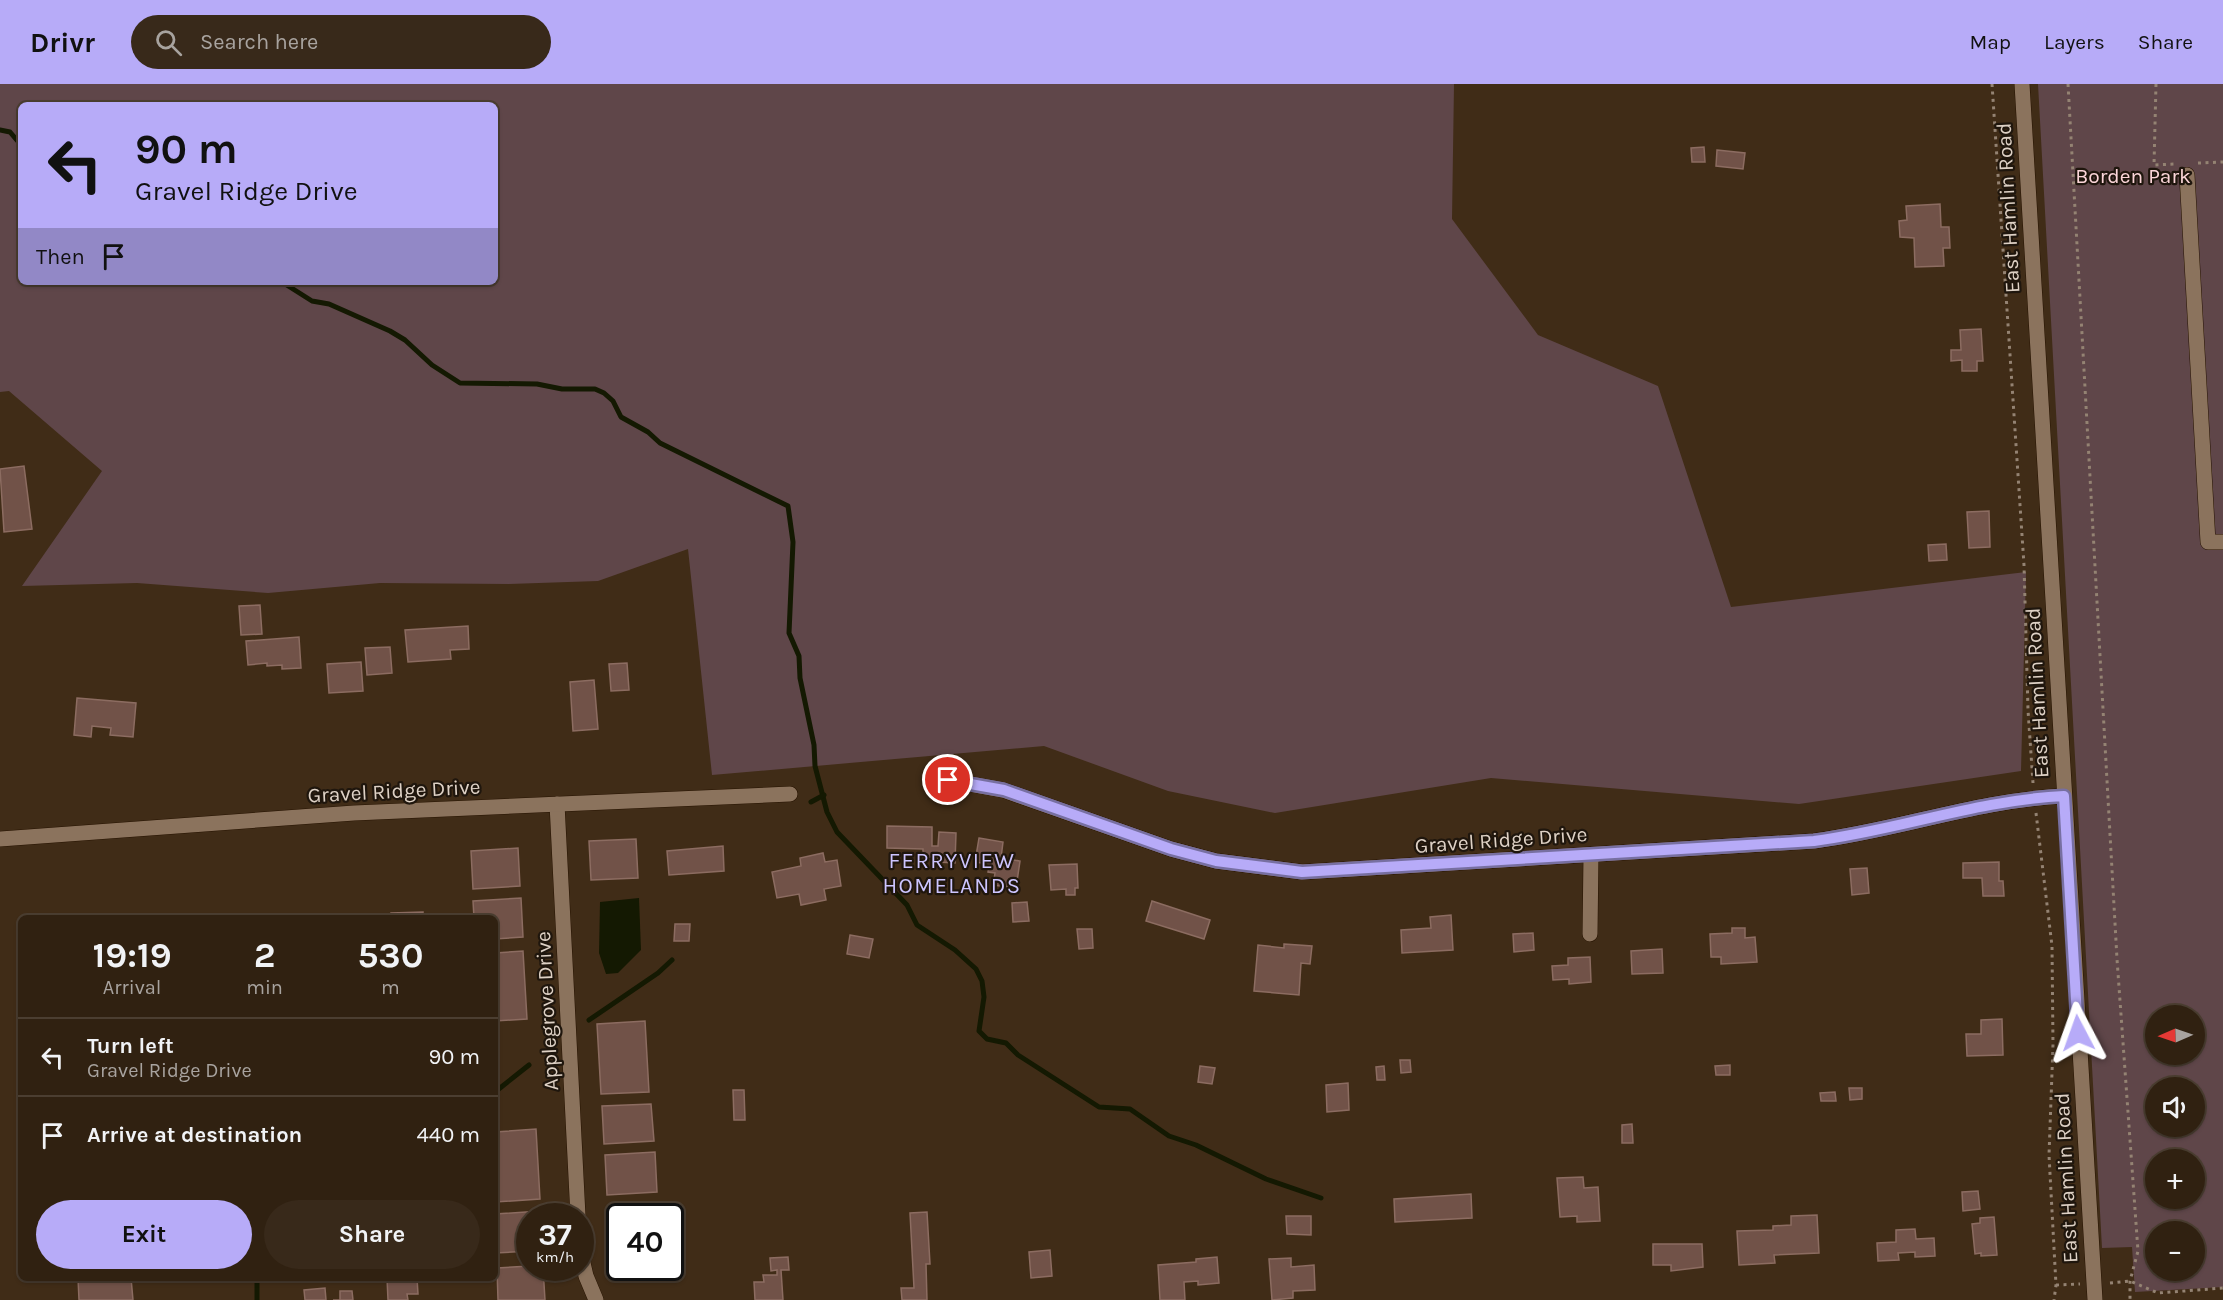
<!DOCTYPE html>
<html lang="en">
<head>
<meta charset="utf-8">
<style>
	:root { --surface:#302111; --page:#38291a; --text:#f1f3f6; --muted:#a8a39f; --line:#4b3e31; --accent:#b7abf8 }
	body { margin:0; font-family:Karla,sans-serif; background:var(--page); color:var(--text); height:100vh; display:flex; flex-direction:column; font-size:22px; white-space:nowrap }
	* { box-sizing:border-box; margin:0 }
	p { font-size:20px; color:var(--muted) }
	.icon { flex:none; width:33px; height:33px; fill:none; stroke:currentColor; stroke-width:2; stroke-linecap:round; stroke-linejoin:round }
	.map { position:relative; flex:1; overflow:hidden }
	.sheet { position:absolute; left:18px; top:831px; width:480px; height:366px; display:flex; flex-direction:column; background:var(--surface); border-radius:9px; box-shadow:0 2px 4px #0004,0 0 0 2px var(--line) }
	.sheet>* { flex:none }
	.hud { position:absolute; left:18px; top:18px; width:480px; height:183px; border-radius:9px; box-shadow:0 2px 4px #0004,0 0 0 2px var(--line); background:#b7abf8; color:#111; overflow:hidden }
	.needle { width:39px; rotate:268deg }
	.tools { position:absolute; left:2145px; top:921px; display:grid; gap:12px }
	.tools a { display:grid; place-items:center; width:60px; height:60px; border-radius:50%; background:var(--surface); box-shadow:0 2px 4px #0004,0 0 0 2px var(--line); font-size:30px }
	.speed { position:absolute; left:516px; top:1119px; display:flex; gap:12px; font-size:30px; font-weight:700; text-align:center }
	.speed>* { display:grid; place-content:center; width:78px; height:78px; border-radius:50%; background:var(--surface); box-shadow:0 2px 4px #0004,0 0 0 2px var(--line); line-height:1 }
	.speed small { font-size:15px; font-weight:400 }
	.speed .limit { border:3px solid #111; border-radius:9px; background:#fff; color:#111 }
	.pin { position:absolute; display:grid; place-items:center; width:51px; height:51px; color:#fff; margin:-26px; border:3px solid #fff; border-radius:50%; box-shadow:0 2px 6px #0007 }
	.me { position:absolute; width:66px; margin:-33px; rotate:356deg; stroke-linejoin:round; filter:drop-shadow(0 0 4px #0008) }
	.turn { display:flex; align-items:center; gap:21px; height:126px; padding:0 18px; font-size:27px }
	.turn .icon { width:78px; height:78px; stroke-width:2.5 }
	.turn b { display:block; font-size:42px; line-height:51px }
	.then { display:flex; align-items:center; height:57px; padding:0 18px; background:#0003; gap:12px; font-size:22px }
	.eta { display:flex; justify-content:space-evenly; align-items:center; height:102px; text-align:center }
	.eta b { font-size:36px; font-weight:700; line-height:42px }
	.primary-button { display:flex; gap:12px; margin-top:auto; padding:12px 18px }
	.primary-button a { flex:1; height:69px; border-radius:36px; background:var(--accent); color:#111; font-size:24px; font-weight:700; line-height:69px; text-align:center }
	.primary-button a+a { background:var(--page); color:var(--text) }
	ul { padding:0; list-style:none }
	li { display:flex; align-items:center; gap:18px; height:78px; padding:0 18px; border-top:2px solid var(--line) }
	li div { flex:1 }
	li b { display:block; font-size:22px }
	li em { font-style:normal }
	header { display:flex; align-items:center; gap:36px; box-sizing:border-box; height:84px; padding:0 30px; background:var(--accent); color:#111 }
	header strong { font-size:28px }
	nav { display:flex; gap:33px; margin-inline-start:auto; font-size:21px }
	.search { width:420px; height:54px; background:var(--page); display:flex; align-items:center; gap:15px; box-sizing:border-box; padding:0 21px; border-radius:33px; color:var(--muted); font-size:22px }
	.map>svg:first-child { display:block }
	.green { fill:#5f4649; fill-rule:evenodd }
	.water { fill:#141902 }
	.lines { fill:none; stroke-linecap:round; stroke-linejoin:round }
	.stream { stroke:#141902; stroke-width:5 }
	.building { fill:#715248; stroke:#8c6c61; stroke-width:1.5 }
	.minor-casing { stroke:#261301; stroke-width:16 }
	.path { stroke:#948373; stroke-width:3; stroke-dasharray:3 4.5; stroke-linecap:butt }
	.minor { stroke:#8b735d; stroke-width:15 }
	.route-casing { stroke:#776fa1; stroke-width:15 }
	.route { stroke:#b7abf8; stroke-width:10 }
	.labels { text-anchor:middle; stroke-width:4.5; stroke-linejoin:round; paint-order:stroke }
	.park-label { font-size:21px; fill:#fcd6d9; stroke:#1f160d }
	.street-label { font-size:21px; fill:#ded1c5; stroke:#1f160d }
	.neighbourhood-label { font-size:22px; letter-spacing:1.5px; fill:#cdc5ff; stroke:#1f160d }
</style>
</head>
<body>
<header>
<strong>Drivr</strong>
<div class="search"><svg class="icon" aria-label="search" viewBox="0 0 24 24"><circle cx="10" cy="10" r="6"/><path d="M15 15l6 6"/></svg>Search here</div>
<nav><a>Map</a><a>Layers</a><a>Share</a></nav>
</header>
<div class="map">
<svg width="2223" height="1216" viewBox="0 0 2223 1216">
	<rect width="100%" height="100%" fill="#402c17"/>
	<g class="green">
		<path d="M0 0H1454L1452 135 1538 251 1658 302 1731 523 2026 488 2021 687 1799 720 1491 694 1275 729 1168 707 1044 662 712 691 688 465 598 497 509 500 380 499 268 509 137 499 22 502 102 387 9 307 0 308ZM21 21H495V198H21Z"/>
		<path d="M2038 0H2223V1203L2135 1208 2132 1163 2102 1164ZM2156 932H2194V970H2156ZM2156 1004H2194V1042H2156ZM2156 1076H2194V1114H2156ZM2156 1148H2194V1186H2156Z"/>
	</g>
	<polygon class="water" points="639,814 641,866 618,889 606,890 599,869 600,818"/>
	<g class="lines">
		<g class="stream">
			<polyline points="0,46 10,48 21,61"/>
			<polyline points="282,198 312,217 329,220 390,247 405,256 432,281 460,299 537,300 562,305 595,305 604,309 613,317 621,333 648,348 660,359 788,422 793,458 789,549 799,572 800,594 814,661 815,682 827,728 837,748 907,821 917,841 955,866 976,885 982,897 984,913 979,947 987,955 1006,959 1018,971 1099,1023 1130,1025 1169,1052 1196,1061 1266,1095 1321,1114"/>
			<polyline points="811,718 824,711"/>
			<polyline points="589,936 658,889 672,876"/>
			<polyline points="495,1008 529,981"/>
			<polyline points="257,1216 257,1194"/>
		</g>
	</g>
	<g class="building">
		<polygon points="1704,63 1705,78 1692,78 1691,64"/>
		<polygon points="1717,66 1745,69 1743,85 1716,82"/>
		<polygon points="1940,120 1941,143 1949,143 1950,164 1943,164 1944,182 1915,183 1914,154 1900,153 1899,137 1907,136 1906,122"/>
		<polygon points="1981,245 1983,277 1977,277 1977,287 1962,287 1962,276 1951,277 1951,266 1961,266 1960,246"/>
		<polygon points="24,382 32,445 4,448 0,385"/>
		<polygon points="1989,427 1990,463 1969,464 1967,428"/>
		<polygon points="1946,460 1947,476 1929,477 1928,461"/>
		<polygon points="260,521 262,550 241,551 239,522"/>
		<polygon points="468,542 469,565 450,566 451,575 408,578 405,546"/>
		<polygon points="299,553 301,584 282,585 282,581 267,582 267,579 248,581 246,557"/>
		<polygon points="390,563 392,589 367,591 365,564"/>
		<polygon points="361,578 363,607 329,609 327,580"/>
		<polygon points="627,579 629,606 611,607 609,580"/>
		<polygon points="594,596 598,645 573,647 570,598"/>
		<polygon points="77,614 136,619 133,653 110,651 111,644 92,642 91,653 74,651"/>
		<polygon points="887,742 932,743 932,762 938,762 939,748 956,749 955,779 938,778 938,773 923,773 923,765 887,764"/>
		<polygon points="979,754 1003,758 1001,774 1020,777 1016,804 993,801 995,789 988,788 989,780 975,778"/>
		<polygon points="636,755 638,794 591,796 589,757"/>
		<polygon points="723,762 724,787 669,791 667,767"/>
		<polygon points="518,764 520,802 473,805 471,767"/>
		<polygon points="823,769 825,778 837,776 841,802 824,805 826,816 801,821 799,810 777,814 772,788 801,782 800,774"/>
		<polygon points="1999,778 1999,797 2003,797 2004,812 1983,812 1982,794 1963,794 1963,779"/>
		<polygon points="1077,780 1078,804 1075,804 1075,811 1066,811 1066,805 1051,806 1049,781"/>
		<polygon points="1867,784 1869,809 1852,811 1850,785"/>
		<polygon points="521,814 523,853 495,855 495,834 474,834 473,817"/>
		<polygon points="1152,817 1210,836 1204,855 1146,837"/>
		<polygon points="1027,818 1029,837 1013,838 1012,819"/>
		<polygon points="423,828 423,832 441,831 441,834 376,834 391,833 391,829"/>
		<polygon points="1451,831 1453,866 1402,869 1401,846 1431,844 1430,833"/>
		<polygon points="675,840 690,840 689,857 674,857"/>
		<polygon points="1732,844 1745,844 1745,854 1755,853 1757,878 1721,880 1721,873 1711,873 1710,850 1732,849"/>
		<polygon points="1077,845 1092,845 1093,864 1079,865"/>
		<polygon points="1533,849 1534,866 1514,868 1513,850"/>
		<polygon points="850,851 873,855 869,874 847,870"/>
		<polygon points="1284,860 1312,862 1310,880 1301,879 1299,911 1254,907 1258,861 1284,864"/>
		<polygon points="1662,865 1663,889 1632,890 1631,867"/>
		<polygon points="523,867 527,935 495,937 495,869"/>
		<polygon points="1590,873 1591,898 1569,900 1569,895 1553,896 1552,882 1568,881 1568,874"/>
		<polygon points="2002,935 2003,971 1967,972 1966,950 1981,950 1981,936"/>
		<polygon points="645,937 649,1008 601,1010 597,940"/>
		<polygon points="1400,976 1410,976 1411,988 1401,989"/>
		<polygon points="1730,981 1730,991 1716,991 1715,982"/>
		<polygon points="1200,982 1215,984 1212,1000 1198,998"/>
		<polygon points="1384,982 1385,996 1377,996 1376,983"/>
		<polygon points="1348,999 1349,1026 1327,1028 1326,1001"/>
		<polygon points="1849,1004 1862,1004 1862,1015 1850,1016"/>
		<polygon points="733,1006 744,1006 745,1036 734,1036"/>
		<polygon points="1835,1008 1836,1017 1821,1017 1820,1009"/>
		<polygon points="651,1020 654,1057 604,1060 602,1022"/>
		<polygon points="1632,1040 1633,1059 1622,1059 1622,1041"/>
		<polygon points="536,1045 540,1115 495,1118 495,1048"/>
		<polygon points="655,1068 657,1108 607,1111 605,1071"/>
		<polygon points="1583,1093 1584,1104 1598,1103 1600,1137 1577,1138 1577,1132 1560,1133 1557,1094"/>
		<polygon points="1978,1107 1980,1125 1963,1127 1962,1108"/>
		<polygon points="1471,1110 1472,1134 1395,1138 1394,1115"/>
		<polygon points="658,1123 659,1132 620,1132 620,1162 610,1162 608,1126"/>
		<polygon points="540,1127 541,1132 530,1132 530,1167 495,1169 495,1130"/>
		<polygon points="927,1128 930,1180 926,1180 927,1216 902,1216 901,1204 914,1204 910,1129"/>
		<polygon points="1817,1131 1819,1169 1774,1171 1775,1179 1739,1181 1737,1147 1773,1146 1773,1142 1791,1141 1791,1132"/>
		<polygon points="1286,1132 1311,1132 1311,1151 1287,1150"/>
		<polygon points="1994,1133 1997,1171 1981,1172 1981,1169 1975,1170 1972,1140 1980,1139 1980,1134"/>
		<polygon points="1915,1145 1916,1155 1934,1154 1935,1172 1915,1173 1915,1168 1898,1169 1899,1176 1878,1177 1877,1159 1896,1158 1896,1146"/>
		<polygon points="1653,1160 1702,1160 1703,1183 1671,1187 1671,1181 1653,1181"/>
		<polygon points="1050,1166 1052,1192 1031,1194 1029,1168"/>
		<polygon points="788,1173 789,1186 781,1186 783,1216 755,1216 754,1198 764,1198 763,1191 777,1191 777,1186 771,1187 770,1174"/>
		<polygon points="1217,1173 1219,1199 1198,1201 1198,1197 1184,1198 1185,1216 1160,1216 1158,1181 1196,1178 1196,1175"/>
		<polygon points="1291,1174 1291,1183 1314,1181 1315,1206 1293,1207 1293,1214 1272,1216 1269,1175"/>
		<polygon points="530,1182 543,1184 545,1216 498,1216 497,1184"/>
		<polygon points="78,1194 131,1194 133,1216 79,1216"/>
		<polygon points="387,1194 417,1194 418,1210 407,1210 408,1216 388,1216"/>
		<polygon points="325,1204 326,1216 305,1216 304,1206"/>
		<polygon points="340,1207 352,1207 353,1216 333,1216 340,1216"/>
	</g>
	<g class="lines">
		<defs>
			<g id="minor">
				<polyline points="2022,0 2095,1216"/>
				<polyline points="2187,91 2208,458 2223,458"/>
				<path d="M948 696 1003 706 1171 765 1216 777 1302 788 1814 757C1899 746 1978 716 2064 712"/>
				<polyline points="557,720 578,1132"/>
				<polyline points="0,755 354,729 790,710"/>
				<polyline points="1590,850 1591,771"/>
				<polyline points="580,1166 586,1192 596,1216"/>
			</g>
		</defs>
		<use href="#minor" class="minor-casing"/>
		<g class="path">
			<polyline points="1992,0 2024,481 2028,626 2033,699"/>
			<polyline points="2068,0 2117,875 2138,1167 2130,1197 2130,1216"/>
			<polyline points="2156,0 2154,81 2176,80"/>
			<polyline points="2198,79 2223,78"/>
			<polyline points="2036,729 2052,862 2053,961 2049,1071 2056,1201 2054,1216"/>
			<polyline points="2110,1199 2130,1197 2158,1209 2223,1204"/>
			<polyline points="2056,1201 2080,1200"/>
		</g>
		<use href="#minor" class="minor"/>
	</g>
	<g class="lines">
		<defs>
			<path id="route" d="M948 696 1004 706 1171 765 1216 777 1302 788 1814 757C1899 746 1978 716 2064 712L2078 949"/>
		</defs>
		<use href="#route" class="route-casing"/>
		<use href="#route" class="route"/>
	</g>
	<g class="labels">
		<g class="park-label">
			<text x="2133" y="99">Borden Park</text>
		</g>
		<g class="street-label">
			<text transform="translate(2008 124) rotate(-93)" y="7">East Hamlin Road</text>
			<text transform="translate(2037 609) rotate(-93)" y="7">East Hamlin Road</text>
			<text transform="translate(394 707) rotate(-3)" y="7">Gravel Ridge Drive</text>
			<text transform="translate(1501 756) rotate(-4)" y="7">Gravel Ridge Drive</text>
			<text transform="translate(547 927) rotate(-93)" y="7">Applegrove Drive</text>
			<text transform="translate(2066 1094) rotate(-93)" y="7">East Hamlin Road</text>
		</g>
		<g class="neighbourhood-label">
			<text x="952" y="784">FERRYVIEW<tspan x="952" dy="25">HOMELANDS</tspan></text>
		</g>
	</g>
</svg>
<div class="tools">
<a><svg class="needle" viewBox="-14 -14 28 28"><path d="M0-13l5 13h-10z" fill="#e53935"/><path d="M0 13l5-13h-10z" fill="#a8a39f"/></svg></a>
<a><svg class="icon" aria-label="sound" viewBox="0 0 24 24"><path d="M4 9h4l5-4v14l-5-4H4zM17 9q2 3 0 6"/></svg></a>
<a>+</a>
<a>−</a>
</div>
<div class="speed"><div>37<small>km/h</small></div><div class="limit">40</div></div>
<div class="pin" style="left:948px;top:696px;background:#d93025"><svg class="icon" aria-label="arrive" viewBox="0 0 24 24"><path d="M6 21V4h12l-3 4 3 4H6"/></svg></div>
<svg class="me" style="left:2078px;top:949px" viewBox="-20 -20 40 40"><path d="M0-17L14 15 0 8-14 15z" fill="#b7abf8" stroke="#fff" stroke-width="4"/></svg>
<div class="hud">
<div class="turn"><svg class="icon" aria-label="left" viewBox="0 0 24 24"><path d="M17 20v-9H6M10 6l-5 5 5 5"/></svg><div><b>90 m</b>Gravel Ridge Drive</div></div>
<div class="then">Then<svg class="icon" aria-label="arrive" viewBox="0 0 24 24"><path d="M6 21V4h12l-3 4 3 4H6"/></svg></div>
</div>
<section class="sheet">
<div class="eta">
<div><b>19:19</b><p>Arrival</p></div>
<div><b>2</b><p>min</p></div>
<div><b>530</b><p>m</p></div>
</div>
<ul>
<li><svg class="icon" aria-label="left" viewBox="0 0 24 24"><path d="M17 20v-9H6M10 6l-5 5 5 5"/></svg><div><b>Turn left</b><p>Gravel Ridge Drive</p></div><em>90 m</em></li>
<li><svg class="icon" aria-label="arrive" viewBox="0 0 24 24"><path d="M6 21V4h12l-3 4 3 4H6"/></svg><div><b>Arrive at destination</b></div><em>440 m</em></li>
</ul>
<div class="primary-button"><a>Exit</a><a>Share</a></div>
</section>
</div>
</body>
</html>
